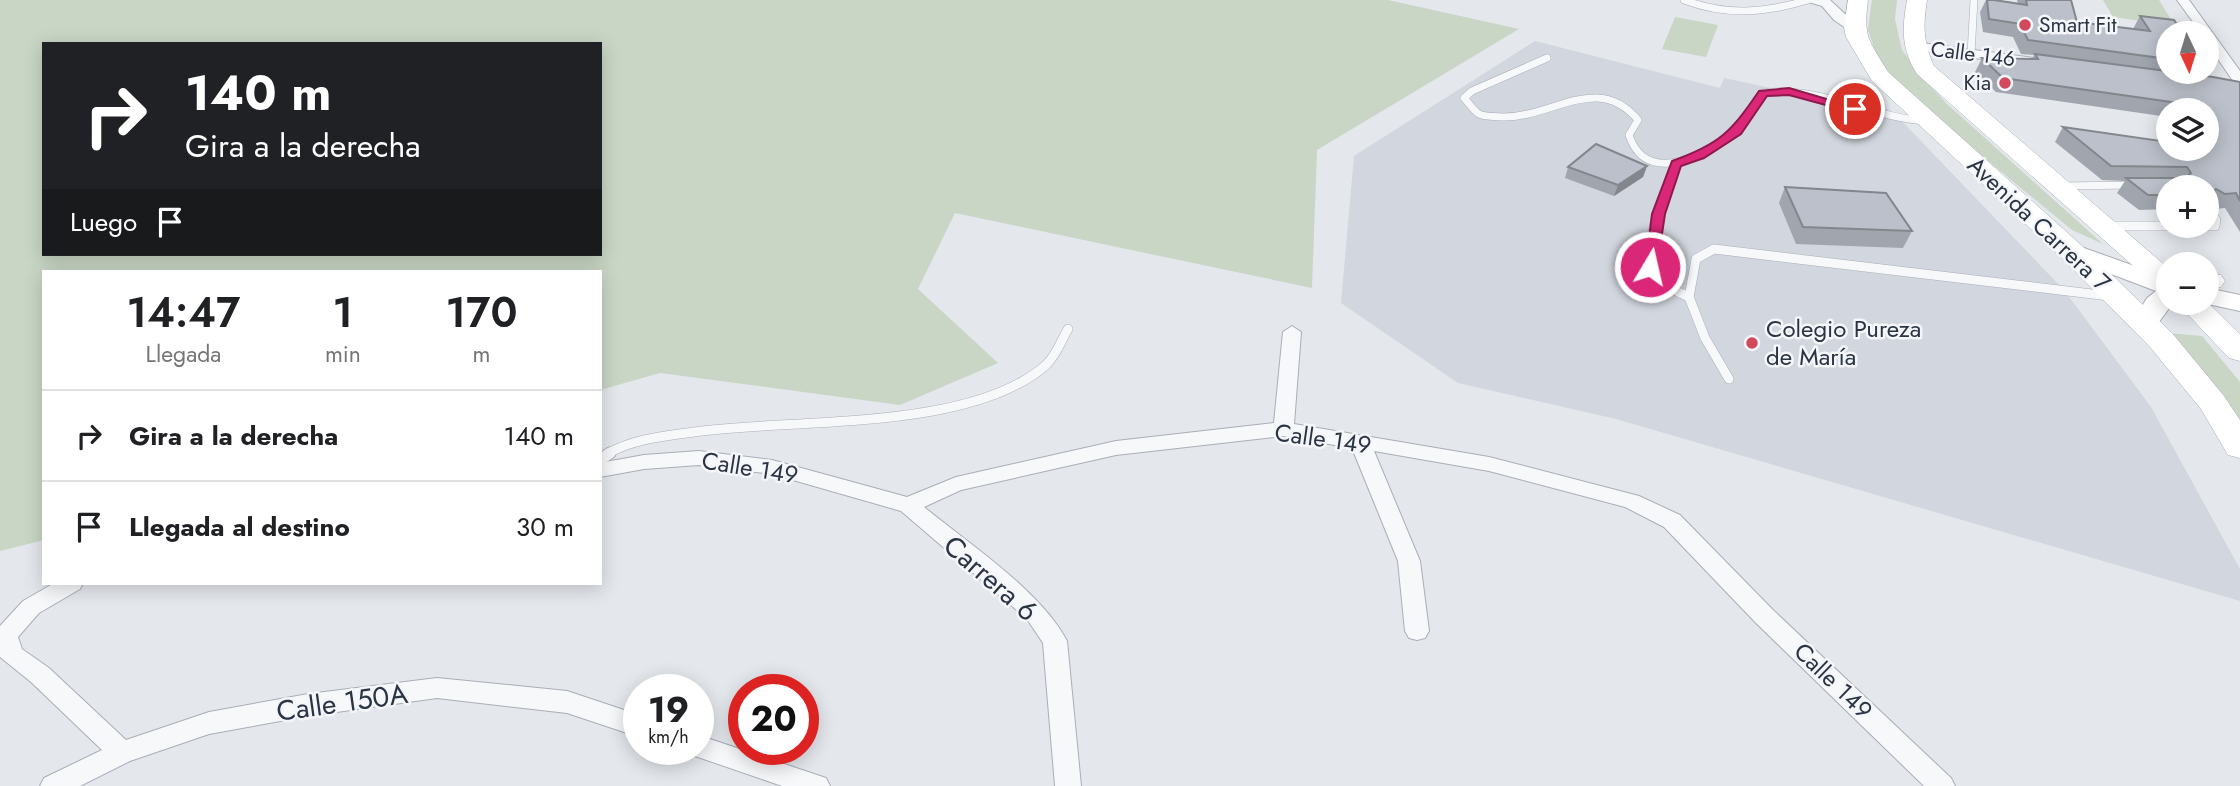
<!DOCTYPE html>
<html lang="es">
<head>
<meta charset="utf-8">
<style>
	:root { --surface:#fff; --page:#f6f6f6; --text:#202124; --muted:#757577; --line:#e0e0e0 }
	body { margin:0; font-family:Jost,sans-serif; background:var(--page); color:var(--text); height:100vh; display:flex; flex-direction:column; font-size:26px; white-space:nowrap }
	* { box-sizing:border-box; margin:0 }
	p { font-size:23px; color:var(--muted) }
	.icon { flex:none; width:38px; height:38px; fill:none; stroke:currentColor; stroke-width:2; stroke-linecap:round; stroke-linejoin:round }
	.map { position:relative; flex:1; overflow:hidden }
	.side { position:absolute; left:42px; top:270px; width:560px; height:315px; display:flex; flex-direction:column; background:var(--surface); border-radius:0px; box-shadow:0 4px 18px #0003 }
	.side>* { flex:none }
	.hud { position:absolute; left:42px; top:42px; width:560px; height:214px; border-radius:0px; box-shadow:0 4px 18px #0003; background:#202124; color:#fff; overflow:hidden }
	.needle { width:46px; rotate:176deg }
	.controls { position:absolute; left:2156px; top:21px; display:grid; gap:14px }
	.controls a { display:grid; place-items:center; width:63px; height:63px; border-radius:50%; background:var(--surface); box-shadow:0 4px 18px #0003; font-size:35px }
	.speed { position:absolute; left:623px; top:674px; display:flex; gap:14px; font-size:35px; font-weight:700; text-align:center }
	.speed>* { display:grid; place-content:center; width:91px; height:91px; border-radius:50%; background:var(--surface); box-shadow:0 4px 18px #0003; line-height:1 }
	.speed small { font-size:18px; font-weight:400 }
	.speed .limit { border:10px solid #d22; background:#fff; color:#111 }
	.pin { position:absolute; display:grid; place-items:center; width:60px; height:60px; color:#fff; margin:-30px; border:4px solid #fff; border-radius:50%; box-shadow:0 2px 7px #0007 }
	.me { position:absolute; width:77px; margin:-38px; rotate:9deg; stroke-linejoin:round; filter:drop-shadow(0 0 5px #0008) }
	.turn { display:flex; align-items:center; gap:24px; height:147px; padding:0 28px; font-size:32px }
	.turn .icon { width:91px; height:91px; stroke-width:2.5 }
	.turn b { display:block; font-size:49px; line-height:60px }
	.then { display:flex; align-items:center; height:66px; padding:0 28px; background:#0003; gap:14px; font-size:26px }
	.eta { display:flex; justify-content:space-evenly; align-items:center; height:119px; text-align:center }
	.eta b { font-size:42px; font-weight:600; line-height:49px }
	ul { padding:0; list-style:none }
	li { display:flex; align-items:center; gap:21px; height:91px; padding:0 28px; border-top:2px solid var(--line) }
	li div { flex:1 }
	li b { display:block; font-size:26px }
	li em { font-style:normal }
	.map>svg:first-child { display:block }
	.built { fill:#d2d6de }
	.green { fill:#c9d6c5; fill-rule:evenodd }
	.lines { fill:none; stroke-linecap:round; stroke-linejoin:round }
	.lane-far2-casing { stroke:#a9aeb7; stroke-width:8 }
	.lane-far1-casing { stroke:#a9aeb7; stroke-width:10 }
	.lane-casing { stroke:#a9aeb7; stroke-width:13 }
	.street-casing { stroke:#a9aeb7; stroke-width:2 }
	.secondary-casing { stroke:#a9aeb7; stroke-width:2 }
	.primary-casing { stroke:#a3abb8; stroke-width:1 }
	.lane-far2 { stroke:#f7f8fa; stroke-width:7 }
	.lane-far1 { stroke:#f7f8fa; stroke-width:9 }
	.lane { stroke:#f7f8fa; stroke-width:11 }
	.street { fill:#f7f8fa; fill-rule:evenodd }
	.secondary { fill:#fff; fill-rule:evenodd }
	.primary { fill:#fff; fill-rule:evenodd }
	.wall { fill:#a1a5ae }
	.shaded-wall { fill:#83868d }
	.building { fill:#bbc0ca; stroke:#83868d; stroke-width:2 }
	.route { fill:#db2777; stroke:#8e194d; stroke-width:2 }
	.poi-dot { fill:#d1495b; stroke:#f4f6f9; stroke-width:2.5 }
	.labels { text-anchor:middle; stroke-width:5; stroke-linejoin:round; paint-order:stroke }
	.far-poi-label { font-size:21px; fill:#2b3445; stroke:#f4f6f9; text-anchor:start }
	.far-street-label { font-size:21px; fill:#2b3445; stroke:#f4f6f9 }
	.street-label { font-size:24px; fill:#2b3445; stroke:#f4f6f9 }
	.poi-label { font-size:24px; fill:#2b3445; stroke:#f4f6f9; text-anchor:start }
	.near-street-label { font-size:28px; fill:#2b3445; stroke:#f4f6f9 }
</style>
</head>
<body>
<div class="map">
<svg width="2240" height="786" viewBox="0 0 2240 786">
	<rect width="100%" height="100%" fill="#e4e7ec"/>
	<polygon class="built" points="1535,41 1720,88 1724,78 1896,115 2064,290 2151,407 2240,569 2240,601 1616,419 1458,383 1341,303 1354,156"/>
	<g class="green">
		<path d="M0 0H1388L1519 29 1317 150 1312 288 955 213 918 289 998 363 900 405 660 373 600 390V271H44V540L0 551ZM44 44H600V254H44Z"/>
		<polygon points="1872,0 1897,0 1895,19 1902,50 1921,76 1947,104 2103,244 2072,230 1954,133 1890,74 1876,54 1868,29"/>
		<polygon points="2103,0 2159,0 2175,26 2113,17"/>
		<polygon points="1675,17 1718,25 1706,57 1662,49"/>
		<polygon points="2168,333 2202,336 2240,382 2240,434"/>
	</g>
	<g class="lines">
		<defs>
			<g id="lane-far2">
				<path d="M1684 0C1726 16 1765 13 1808 0"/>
				<polyline points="1971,54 1974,0"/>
				<path d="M1547 58 1472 91 1464 98C1468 102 1474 111 1479 114 1484 117 1495 116 1501 117 1551 119 1598 71 1638 120L1629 135C1643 178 1686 164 1716 145 1723 141 1733 136 1738 130 1748 119 1755 105 1763 93 1815 85 1871 117 1925 121"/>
				<polyline points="2061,186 2133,185"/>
				<polyline points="1663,198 1676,164"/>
			</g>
			<g id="lane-far1">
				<path d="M1664 196C1648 240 1637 277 1689 297"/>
				<polyline points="2106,226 2215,226 2216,220 2207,211"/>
				<polyline points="1729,379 1705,338 1689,297 1696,259 1714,249 2109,296"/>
				<path d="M607 454C633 439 664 436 694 432 792 418 970 432 1046 365 1056 356 1061 341 1068 329"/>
			</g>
			<polyline id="lane" points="600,460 610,453"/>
			<g id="street">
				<polygon points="1802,0 1830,0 1860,28 1850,31 1834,20 1822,6"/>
				<polygon points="2177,0 2189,0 2240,71 2240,85 2235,84 2207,43 2207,33 2201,33"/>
				<polygon points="1914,42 2034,58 2041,62 2034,66 1909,49 1908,46"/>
				<path d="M1292 326 1301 332 1294 424 1489 457 1639 496 1680 515 1772 609 1951 778 1955 786H1924L1756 623 1664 527 1625 507 1489 471 1374 451 1420 561 1429 631 1425 638 1417 640 1409 638 1405 631 1398 561 1352 448 1283 436 1116 455 961 490 924 507C968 543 1041 591 1067 641L1081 786H1055L1043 643 1027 619 901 511 772 474 699 465 644 469 600 477V463L644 455 699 451 772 460 907 497 956 477 1116 441 1274 423 1283 332Z"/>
				<polygon points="54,583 83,583 80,589 39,613 18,637 22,649 49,668 126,740 209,712 308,694 437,678 567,691 639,715 639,737 567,713 437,698 308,716 209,734 130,761 80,786 40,786 44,778 102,750 31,682 0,657 0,626 23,601"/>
				<polygon points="698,735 826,778 830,786 782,786 689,754 687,749 698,749"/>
			</g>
			<g id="secondary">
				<polygon points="2070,243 2168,278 2168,303 2173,303 2153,330 2135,330 2131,324 2147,298 2156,291 2061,255 2058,250 2061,245"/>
				<polygon points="2207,288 2240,295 2240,311 2203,303 2207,303"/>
			</g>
			<g id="primary">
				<path d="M1848 0H1868C1863 38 1869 40 1888 72L2080 244 2172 333 2224 396 2240 420V458L2228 455 2201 409 2150 347 2060 256 1872 81 1846 37 1844 28Z"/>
				<path d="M1907 0H1927C1923 26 1923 42 1934 66L2168 268V290L2158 288 1917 74C1901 49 1902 28 1907 0Z"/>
				<polygon points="2207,273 2221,275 2225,281 2221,287 2207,289"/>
				<polygon points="2207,302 2240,334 2240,361 2229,358 2177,303"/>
			</g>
		</defs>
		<use href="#lane-far2" class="lane-far2-casing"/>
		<use href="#lane-far1" class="lane-far1-casing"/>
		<use href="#lane" class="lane-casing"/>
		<use href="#street" class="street-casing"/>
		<use href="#secondary" class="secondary-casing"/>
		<use href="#primary" class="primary-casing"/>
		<use href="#lane-far2" class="lane-far2"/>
		<use href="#lane-far1" class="lane-far1"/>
		<use href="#lane" class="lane"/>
		<use href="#street" class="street"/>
		<use href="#secondary" class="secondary"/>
		<use href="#primary" class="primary"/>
	</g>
	<g class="wall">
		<polygon points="1986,0 1994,0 2018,4 2017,0 2071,0 2077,22 2133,29 2140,16 2168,33 2168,72 2198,72 2196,75 2240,82 2240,232 2225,208 2214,209 2207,205 2207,187 2168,187 2168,209 2139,210 2117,193 2125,181 2102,180 2055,142 2063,127 2207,149 2207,110 2168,110 2168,117 1996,92 1975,72 1982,58 2032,59 2034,55 2021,54 2013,37 1983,32 1980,12"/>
		<polygon points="1647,166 1643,177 1614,196 1565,178 1568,167"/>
		<polygon points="1785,187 1912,231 1903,248 1796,244 1779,203"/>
	</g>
	<g class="shaded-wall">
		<polygon points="1647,166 1643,177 1614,196 1618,185"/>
		<polygon points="2216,189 2207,203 2207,200 2211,194"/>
	</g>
	<g class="building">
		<polygon points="1987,0 1994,0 2027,5 2026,0 2071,0 2077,22 2150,31 2140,16 2174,20 2183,33 2168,33 2168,59 2028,40 2020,24 1989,19"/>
		<polygon points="2035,54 2213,77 2240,82 2240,201 2236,193 2225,194 2216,189 2211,194 2207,194 2207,187 2168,187 2168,195 2148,195 2126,178 2185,178 2191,173 2187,167 2111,166 2063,127 2168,142 2168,149 2207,149 2208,148 2207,146 2207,110 2183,110 2178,103 2003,78 1982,58 2038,59"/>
		<polygon points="1596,144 1647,166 1618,185 1568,167"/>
		<polygon points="1785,187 1886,193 1912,231 1803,227"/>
	</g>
	<path class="route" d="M1789 88 1861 109 1855 113 1789 95 1767 96 1741 134 1704 158 1681 166 1665 214 1657 267 1645 270 1652 214 1672 161C1720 144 1731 132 1759 91Z"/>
	<g class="poi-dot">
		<circle cx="2025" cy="25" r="7"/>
		<circle cx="2005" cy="83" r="7"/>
		<circle cx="1752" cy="343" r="7"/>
	</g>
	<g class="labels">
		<g class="far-poi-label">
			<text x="2039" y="32">Smart Fit</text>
			<text x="1991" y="90" text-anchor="end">Kia</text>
		</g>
		<g class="far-street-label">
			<text transform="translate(1973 54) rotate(7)" y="7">Calle 146</text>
		</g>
		<g class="street-label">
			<text transform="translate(2039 224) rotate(43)" y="8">Avenida Carrera 7</text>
			<text transform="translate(1323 439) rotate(8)" y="8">Calle 149</text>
			<text transform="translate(750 468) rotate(9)" y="8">Calle 149</text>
			<text transform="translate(1833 681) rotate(44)" y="8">Calle 149</text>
		</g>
		<g class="poi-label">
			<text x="1766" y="337">Colegio Pureza<tspan x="1766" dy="28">de María</tspan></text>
		</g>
		<g class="near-street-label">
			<text transform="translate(991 578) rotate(41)" y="10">Carrera 6</text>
			<text transform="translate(342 702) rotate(-8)" y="10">Calle 150A</text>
		</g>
	</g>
</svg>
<div class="controls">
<a><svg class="needle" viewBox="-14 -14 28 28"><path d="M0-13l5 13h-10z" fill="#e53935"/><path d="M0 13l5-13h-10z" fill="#757577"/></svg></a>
<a><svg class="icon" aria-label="layers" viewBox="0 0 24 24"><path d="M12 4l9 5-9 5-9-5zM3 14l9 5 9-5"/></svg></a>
<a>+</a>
<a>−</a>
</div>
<div class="speed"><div>19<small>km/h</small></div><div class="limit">20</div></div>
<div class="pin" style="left:1855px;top:109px;background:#d93025"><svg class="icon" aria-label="arrive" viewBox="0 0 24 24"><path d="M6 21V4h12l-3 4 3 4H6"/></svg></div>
<svg class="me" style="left:1650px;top:267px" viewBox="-20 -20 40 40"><circle r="17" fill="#db2777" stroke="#fff" stroke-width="3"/><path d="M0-11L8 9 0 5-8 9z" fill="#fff"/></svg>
<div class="hud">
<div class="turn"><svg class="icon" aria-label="right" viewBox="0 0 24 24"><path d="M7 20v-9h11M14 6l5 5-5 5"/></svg><div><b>140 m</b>Gira a la derecha</div></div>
<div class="then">Luego<svg class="icon" aria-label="arrive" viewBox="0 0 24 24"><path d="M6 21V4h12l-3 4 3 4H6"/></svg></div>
</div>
<section class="side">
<div class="eta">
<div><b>14:47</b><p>Llegada</p></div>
<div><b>1</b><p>min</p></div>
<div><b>170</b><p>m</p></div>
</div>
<ul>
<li><svg class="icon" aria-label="right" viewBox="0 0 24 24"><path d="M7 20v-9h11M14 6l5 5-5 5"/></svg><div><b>Gira a la derecha</b></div><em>140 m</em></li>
<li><svg class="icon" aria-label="arrive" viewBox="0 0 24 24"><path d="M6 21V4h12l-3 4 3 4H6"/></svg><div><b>Llegada al destino</b></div><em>30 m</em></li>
</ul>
</section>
</div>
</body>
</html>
